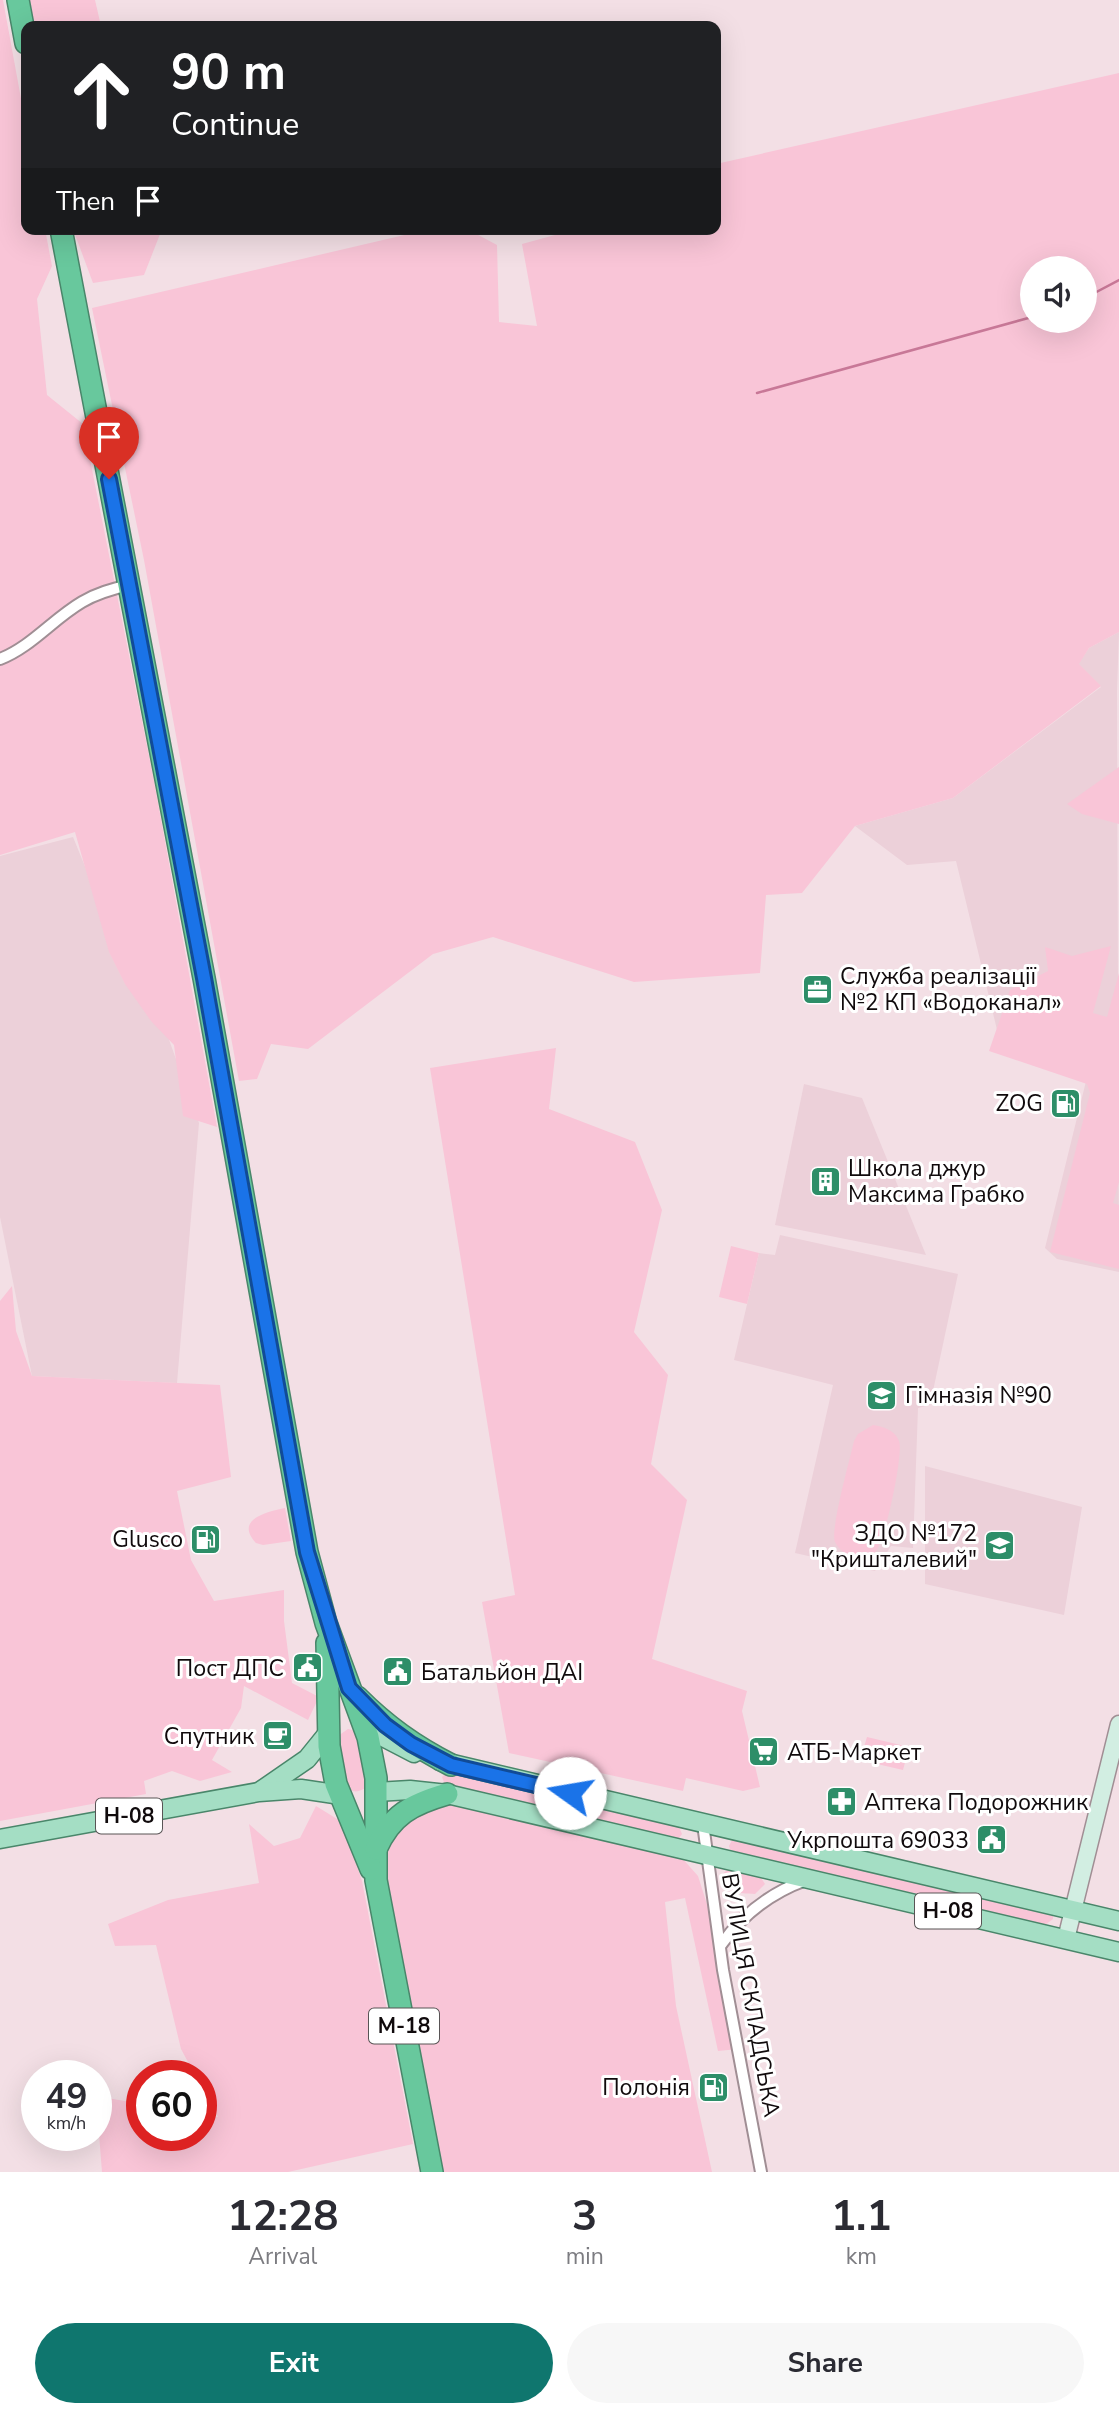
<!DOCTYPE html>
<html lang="en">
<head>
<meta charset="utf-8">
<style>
	:root { --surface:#fff; --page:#f7f7f7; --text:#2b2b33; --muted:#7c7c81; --accent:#0f766e }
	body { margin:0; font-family:"Nunito Sans",sans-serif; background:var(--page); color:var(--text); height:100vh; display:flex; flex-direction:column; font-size:26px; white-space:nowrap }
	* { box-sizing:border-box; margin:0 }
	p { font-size:23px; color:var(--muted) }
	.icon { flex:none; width:38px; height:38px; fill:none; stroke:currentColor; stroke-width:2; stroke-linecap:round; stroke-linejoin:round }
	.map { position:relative; height:2172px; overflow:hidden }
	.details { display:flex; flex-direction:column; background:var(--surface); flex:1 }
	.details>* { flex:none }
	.top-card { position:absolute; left:21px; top:21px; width:700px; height:214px; border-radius:14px; box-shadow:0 7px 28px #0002; background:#202124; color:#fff; overflow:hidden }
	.tools { position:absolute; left:1020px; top:256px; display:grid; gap:14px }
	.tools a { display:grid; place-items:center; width:77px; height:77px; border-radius:50%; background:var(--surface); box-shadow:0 7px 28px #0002; font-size:35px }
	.speed { position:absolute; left:21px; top:2060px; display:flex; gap:14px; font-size:35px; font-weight:700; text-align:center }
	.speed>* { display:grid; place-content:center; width:91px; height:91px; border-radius:50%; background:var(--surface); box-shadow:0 7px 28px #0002; line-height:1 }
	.speed small { font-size:18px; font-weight:400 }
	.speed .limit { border:10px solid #d22; background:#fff; color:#111 }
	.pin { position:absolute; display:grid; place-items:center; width:60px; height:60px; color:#fff; margin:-72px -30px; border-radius:50% 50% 50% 0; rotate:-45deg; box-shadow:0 0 7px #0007 }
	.pin .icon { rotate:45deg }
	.me { position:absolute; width:77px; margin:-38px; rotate:283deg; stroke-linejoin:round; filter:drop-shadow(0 0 5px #0008) }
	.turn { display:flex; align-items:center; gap:24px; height:147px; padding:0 35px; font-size:32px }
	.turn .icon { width:91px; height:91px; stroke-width:2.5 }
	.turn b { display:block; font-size:49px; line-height:60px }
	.then { display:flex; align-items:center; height:66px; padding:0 35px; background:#0003; gap:14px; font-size:26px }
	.eta { display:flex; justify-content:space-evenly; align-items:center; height:119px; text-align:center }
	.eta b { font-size:42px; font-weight:700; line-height:49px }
	.cta { display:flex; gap:14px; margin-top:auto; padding:14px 35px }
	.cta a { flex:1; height:80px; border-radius:42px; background:var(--accent); color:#fff; font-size:28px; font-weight:700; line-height:80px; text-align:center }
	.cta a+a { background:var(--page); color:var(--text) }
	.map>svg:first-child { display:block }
	.built { fill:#ecd0d9 }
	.green { fill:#f9c5d7; fill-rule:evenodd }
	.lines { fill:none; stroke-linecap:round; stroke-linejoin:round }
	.stream { stroke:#c87897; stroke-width:2.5 }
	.street-casing { stroke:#a08e94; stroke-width:14 }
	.secondary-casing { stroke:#a08e94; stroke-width:19 }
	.primary-casing { stroke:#49866a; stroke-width:21 }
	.highway-casing { stroke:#49866a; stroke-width:24 }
	.street { stroke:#fff; stroke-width:10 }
	.secondary { stroke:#d2eee2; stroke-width:16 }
	.primary { stroke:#a4dec4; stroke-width:18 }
	.highway { stroke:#68c89d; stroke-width:21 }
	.route-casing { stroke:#114b97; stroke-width:18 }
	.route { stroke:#1a73e8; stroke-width:12 }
	.labels { text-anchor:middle; stroke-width:6; stroke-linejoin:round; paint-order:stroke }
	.shield { fill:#fff; stroke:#585455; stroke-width:2 }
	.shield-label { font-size:21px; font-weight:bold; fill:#100a0c }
	.poi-label { font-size:23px; fill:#100a0c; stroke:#fff; text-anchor:end }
	.street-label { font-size:23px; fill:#100a0c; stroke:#fff }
</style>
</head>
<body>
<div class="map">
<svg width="1119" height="2172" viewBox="0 0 1119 2172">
	<rect width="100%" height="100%" fill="#f3dfe5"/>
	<g class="built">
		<polygon points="1119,632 1117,691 1119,1272 1057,1259 1045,1248 1089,1069 1000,1042 956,861 907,865 855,826 953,798 1101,687 1078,664 1089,648"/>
		<polygon points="73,837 126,967 150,987 199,1123 177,1383 32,1376 0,1217 0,856"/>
		<polygon points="804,1084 862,1098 926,1255 775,1225"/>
		<polygon points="780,1235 958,1274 930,1405 918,1408 913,1548 891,1546 875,1571 795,1553 833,1385 734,1360 759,1253 775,1255"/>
		<polygon points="925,1466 1082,1507 1064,1615 925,1584"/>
	</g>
	<g class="green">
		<polygon points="0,0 3,0 26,126 26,229 45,229 52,266 37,299 47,395 83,424 154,781 217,1127 183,1116 174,1045 151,1021 125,984 109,952 75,832 0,855"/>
		<polygon points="27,0 95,0 101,26 32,26"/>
		<path d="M1119 73V632L1089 648 1079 664 1101 686 953 798 855 826 802 893 766 895 760 973 634 982 493 937 433 954 308 1049 271 1044 257 1079 239 1081 144 560 92 308 430 229H467L497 245 499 322 537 326 522 244 577 229H716V164ZM1032 268H1085V320H1032Z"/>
		<polygon points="73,229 162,229 144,275 93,283"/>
		<polygon points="1119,767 1119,824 1082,814 1067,804"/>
		<polygon points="1111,946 1093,1013 1107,1017 1119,973 1119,1182 1113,1203 1119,1205 1119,1269 1050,1252 1090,1093 1087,1084 989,1051 1010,990 1048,971 1045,947 1072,956"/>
		<polygon points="556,1048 549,1109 635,1142 662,1210 634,1332 668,1375 651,1464 687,1500 652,1659 747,1691 742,1711 760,1787 743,1791 686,1778 683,1791 509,1753 482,1602 515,1595 430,1068"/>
		<polygon points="731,1246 759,1253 747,1304 719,1297"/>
		<polygon points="12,1286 16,1331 32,1376 220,1385 231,1477 177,1491 191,1560 214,1601 284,1590 284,1621 292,1683 319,1697 308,1720 244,1686 241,1708 212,1760 232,1772 200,1781 172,1771 144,1781 146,1794 0,1821 0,1301"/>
		<path d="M873 1425C884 1427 895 1430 899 1441 904 1452 885 1542 876 1551 871 1556 863 1558 856 1557 848 1555 839 1551 835 1542 830 1530 850 1459 854 1441L858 1434Z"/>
		<path d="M285 1508 291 1541 263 1545 256 1543C234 1519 267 1512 285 1508Z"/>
		<path d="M348 1729 360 1732 368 1786C339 1809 340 1752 338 1736Z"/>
		<polygon points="867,1737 909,1747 903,1770 860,1760"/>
		<polygon points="447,1772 678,1825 682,1834 679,1838 672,1839 445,1785 442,1777"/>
		<polygon points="452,1800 682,1858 698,1876 717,1936 738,2049 718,2051 685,1898 665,1902 676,2006 712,2172 434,2172 382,1856 402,1815"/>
		<polygon points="316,1806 342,1822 362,1881 413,2144 288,2172 102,2172 96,2096 142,2104 142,2135 201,2135 201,2114 218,2117 201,2086 201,2076 195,2075 181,2049 156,1945 115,1946 108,1924 168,1900 259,1883 249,1824 274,1846 300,1838"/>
		<polygon points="738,1838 1053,1914 1053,1919 1045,1925 731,1852 729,1846 732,1840"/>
		<path d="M730 1868 758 1873 765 1884 755 1894C739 1893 725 1894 721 1875Z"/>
	</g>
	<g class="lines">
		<g class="stream">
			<polyline points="1085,298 1119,280"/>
			<polyline points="757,393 1032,317"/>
		</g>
		<defs>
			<g id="street">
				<path d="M0 659C31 647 53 619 82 602 97 593 112 589 129 585"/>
				<polyline points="703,1824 723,1970 761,2172"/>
				<path d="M721 1945C742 1915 770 1893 806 1880"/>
			</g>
			<polyline id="secondary" points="1066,1939 1119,1724"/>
			<g id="primary">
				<polyline points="364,1727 414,1753"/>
				<polyline points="440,1761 1119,1921"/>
				<polyline points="262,1790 307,1759 328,1733"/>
				<polyline points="376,1792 410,1790 447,1794 1119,1952"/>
				<polyline points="0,1839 259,1792 301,1789 341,1795"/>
			</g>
			<g id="highway">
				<polyline points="18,0 26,43"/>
				<polyline points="61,229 204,978 307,1552 326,1623 368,1737 376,1778 376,1880 432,2172"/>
				<polyline points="327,1643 329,1746 336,1784 371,1869"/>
				<path d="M357 1697C386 1726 414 1746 451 1765"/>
				<path d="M376 1849C391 1815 412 1804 447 1794"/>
			</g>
		</defs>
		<use href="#street" class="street-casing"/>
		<use href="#secondary" class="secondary-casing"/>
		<use href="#primary" class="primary-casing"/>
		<use href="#highway" class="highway-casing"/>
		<use href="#street" class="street"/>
		<use href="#secondary" class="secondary"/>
		<use href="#primary" class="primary"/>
		<use href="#highway" class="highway"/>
	</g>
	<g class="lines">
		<defs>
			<polyline id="route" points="109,479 204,978 307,1552 349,1688 385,1725 411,1744 451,1765 570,1793"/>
		</defs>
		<use href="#route" class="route-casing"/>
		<use href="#route" class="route"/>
	</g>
	<defs>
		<symbol id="office-square" viewBox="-11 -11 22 22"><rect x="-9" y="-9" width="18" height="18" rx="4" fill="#2d8e68" stroke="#fff"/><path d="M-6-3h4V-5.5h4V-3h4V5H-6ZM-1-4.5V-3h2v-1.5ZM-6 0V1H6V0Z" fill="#fff"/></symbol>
		<symbol id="fuel-square" viewBox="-11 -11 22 22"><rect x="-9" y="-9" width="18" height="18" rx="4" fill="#2d8e68" stroke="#fff"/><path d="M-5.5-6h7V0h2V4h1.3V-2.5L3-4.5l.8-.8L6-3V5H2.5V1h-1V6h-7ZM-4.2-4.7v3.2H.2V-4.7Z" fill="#fff"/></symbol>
		<symbol id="building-square" viewBox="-11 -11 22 22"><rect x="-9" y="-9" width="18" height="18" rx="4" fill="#2d8e68" stroke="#fff"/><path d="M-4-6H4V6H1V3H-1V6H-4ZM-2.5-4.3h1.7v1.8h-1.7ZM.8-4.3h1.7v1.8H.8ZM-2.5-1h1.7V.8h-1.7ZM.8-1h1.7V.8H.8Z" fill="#fff"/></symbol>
		<symbol id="school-square" viewBox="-11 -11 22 22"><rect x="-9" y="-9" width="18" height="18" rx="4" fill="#2d8e68" stroke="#fff"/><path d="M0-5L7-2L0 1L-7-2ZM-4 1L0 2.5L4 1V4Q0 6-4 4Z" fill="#fff"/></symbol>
		<symbol id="civic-square" viewBox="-11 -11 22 22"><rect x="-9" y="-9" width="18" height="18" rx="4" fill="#2d8e68" stroke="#fff"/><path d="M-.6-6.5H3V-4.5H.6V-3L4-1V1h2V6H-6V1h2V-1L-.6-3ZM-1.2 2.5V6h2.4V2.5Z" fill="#fff"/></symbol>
		<symbol id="cafe-square" viewBox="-11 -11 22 22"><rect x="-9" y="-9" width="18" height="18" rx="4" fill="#2d8e68" stroke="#fff"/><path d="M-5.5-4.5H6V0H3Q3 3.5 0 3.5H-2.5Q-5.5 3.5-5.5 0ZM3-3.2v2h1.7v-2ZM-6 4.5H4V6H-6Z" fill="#fff"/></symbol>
		<symbol id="supermarket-square" viewBox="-11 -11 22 22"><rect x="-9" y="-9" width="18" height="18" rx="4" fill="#2d8e68" stroke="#fff"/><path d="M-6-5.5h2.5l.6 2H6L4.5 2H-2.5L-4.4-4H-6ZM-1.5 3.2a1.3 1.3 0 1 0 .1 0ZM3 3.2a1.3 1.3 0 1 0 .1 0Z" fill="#fff"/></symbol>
		<symbol id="pharmacy-square" viewBox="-11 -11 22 22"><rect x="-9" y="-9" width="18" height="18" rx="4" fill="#2d8e68" stroke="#fff"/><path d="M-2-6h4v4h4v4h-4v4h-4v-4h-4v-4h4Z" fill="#fff"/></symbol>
	</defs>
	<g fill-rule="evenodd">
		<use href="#office-square" x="800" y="972" width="35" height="35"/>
		<use href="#fuel-square" x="1048" y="1086" width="35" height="35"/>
		<use href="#building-square" x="808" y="1164" width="35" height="35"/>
		<use href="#school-square" x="864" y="1378" width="35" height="35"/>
		<use href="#fuel-square" x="188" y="1522" width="35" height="35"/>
		<use href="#school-square" x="982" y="1528" width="35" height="35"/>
		<use href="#civic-square" x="290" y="1650" width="35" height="35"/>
		<use href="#civic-square" x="380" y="1654" width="35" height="35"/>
		<use href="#cafe-square" x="260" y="1718" width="35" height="35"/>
		<use href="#supermarket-square" x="746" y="1734" width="35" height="35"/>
		<use href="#pharmacy-square" x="824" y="1784" width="35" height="35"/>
		<use href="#civic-square" x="974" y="1822" width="35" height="35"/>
		<use href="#fuel-square" x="696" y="2070" width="35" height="35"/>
	</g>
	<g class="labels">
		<g class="shield">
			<rect x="96" y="1798.5" width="66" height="35" rx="5"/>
			<rect x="915" y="1893.5" width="66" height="35" rx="5"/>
			<rect x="369" y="2008.5" width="70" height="35" rx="5"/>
		</g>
		<g class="shield-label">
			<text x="129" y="1823">Н-08</text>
			<text x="948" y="1918">Н-08</text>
			<text x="404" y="2033">М-18</text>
		</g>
		<g class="poi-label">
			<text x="840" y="984" text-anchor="start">Служба реалізації<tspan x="840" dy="26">№2 КП «Водоканал»</tspan></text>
			<text x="1043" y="1111">ZOG</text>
			<text x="848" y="1176" text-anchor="start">Школа джур<tspan x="848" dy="26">Максима Грабко</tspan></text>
			<text x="905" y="1403" text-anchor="start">Гімназія №90</text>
			<text x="977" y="1541">ЗДО №172<tspan x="977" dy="26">"Кришталевий"</tspan></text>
			<text x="183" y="1547">Glusco</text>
			<text x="284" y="1676">Пост ДПС</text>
			<text x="421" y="1680" text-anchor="start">Батальйон ДАI</text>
			<text x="254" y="1744">Спутник</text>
			<text x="787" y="1760" text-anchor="start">АТБ-Маркет</text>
			<text x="864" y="1810" text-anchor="start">Аптека Подорожник</text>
			<text x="969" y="1848">Укрпошта 69033</text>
			<text x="690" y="2095">Полонія</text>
		</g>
		<g class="street-label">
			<text transform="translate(751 1995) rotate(80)" y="8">ВУЛИЦЯ СКЛАДСЬКА</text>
		</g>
	</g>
</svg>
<div class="tools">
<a><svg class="icon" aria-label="sound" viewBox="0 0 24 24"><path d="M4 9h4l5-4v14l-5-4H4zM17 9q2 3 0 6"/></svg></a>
</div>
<div class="speed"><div>49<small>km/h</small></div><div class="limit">60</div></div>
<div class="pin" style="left:109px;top:479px;background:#d93025"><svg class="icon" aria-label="arrive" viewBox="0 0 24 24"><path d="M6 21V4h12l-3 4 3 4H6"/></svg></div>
<svg class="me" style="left:570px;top:1793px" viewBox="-20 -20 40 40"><circle r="19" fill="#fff"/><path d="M0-13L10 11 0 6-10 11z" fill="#1a73e8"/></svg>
<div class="top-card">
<div class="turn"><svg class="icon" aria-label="ahead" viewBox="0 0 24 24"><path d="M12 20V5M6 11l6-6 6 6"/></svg><div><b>90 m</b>Continue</div></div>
<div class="then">Then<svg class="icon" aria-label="arrive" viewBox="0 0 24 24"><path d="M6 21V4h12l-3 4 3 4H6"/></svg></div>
</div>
</div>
<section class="details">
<div class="eta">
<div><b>12:28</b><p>Arrival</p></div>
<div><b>3</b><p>min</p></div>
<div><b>1.1</b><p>km</p></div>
</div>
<div class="cta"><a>Exit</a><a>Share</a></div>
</section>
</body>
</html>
